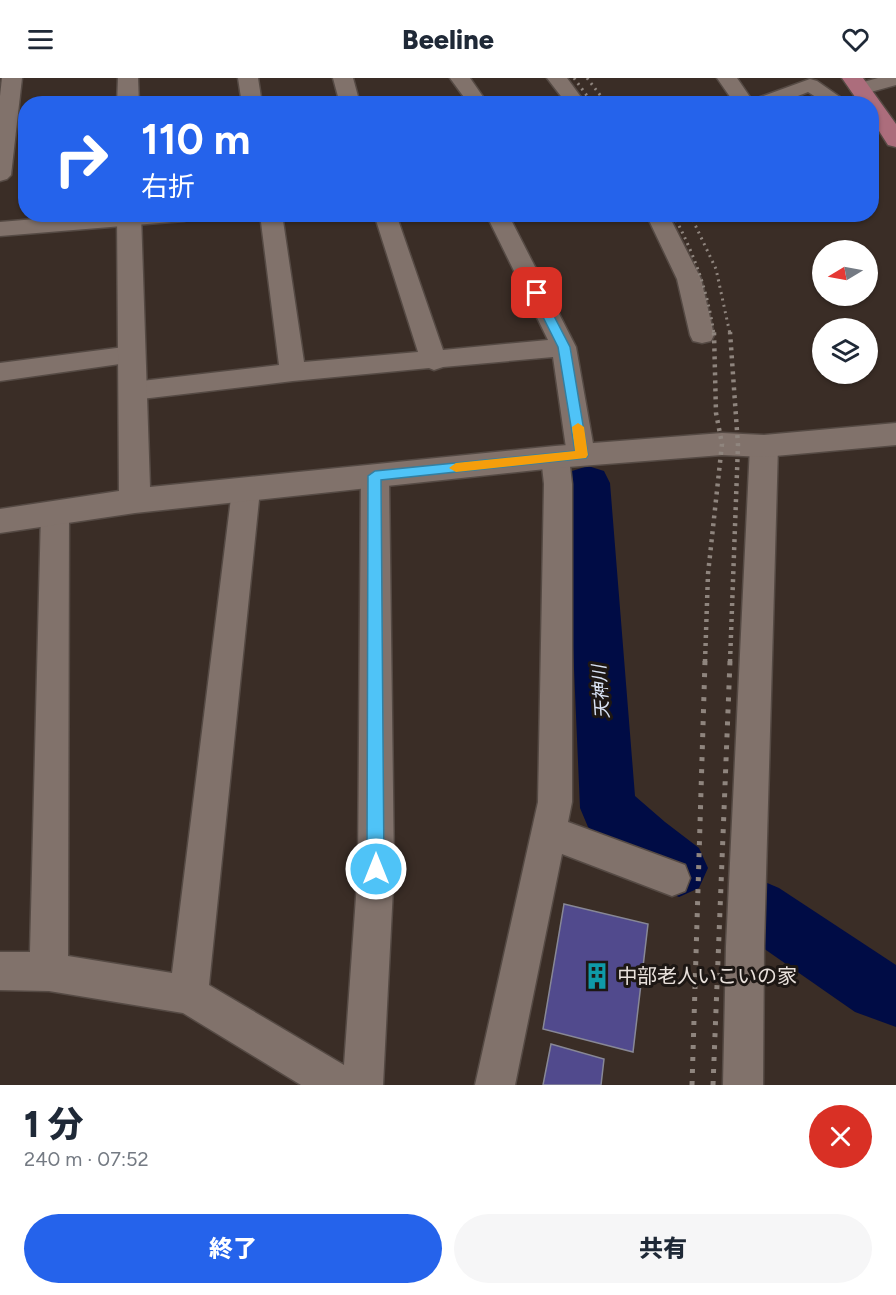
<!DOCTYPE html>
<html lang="ja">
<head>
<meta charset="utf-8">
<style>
	:root { --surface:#fff; --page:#f6f6f7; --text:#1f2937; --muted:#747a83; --accent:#2563eb }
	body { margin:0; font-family:Figtree,"Noto Sans JP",sans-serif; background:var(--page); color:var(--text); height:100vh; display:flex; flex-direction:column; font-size:22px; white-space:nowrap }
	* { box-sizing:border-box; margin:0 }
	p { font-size:20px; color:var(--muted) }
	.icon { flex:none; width:33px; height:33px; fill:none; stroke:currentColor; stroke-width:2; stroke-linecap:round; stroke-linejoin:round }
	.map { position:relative; height:1007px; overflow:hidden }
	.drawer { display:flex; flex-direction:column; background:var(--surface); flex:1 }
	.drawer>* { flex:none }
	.hud { position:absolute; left:18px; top:18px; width:861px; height:126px; border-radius:24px; box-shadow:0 2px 4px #0004; background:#2563eb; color:#fff; overflow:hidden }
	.needle { width:39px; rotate:260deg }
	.fabs { position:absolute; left:812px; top:162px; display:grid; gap:12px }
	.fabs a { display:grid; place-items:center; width:66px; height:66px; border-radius:50%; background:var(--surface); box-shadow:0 2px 4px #0004; font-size:30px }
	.pin { position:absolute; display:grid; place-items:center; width:51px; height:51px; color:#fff; margin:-26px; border-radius:12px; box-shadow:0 3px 9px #0006 }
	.me { position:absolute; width:66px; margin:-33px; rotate:0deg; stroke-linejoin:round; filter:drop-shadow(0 0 4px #0008) }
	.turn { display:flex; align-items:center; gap:21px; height:126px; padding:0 24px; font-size:27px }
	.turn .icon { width:78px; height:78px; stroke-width:2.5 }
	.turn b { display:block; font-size:42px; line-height:51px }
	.round { display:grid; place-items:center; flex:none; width:63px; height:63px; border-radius:32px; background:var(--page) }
	.overview { display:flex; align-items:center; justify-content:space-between; height:102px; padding:0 24px }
	h1 { font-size:36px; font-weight:800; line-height:45px }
	.primary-button { display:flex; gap:12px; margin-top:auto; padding:12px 24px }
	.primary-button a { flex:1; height:69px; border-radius:36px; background:var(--accent); color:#fff; font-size:24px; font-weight:800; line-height:69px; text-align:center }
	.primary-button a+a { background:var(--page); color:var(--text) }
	header { display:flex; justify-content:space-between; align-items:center; height:78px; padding:0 24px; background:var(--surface); font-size:27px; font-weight:800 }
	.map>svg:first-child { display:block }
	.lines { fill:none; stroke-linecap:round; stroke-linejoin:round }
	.river { fill:#000c45; fill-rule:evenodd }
	.building { fill:#514a8d; stroke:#888896; stroke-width:1.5 }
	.street-casing { stroke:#554a44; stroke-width:3 }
	.secondary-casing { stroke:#554a44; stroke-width:3 }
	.primary-casing { stroke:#554a44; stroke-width:3 }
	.street { fill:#81726b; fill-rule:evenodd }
	.secondary { fill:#81726b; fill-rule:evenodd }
	.primary { fill:#ac6d7c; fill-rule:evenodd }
	.rail-far2 { stroke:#8f857e; stroke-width:3; stroke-dasharray:2 4.5; stroke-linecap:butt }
	.rail-far1 { stroke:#8f857e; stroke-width:4.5; stroke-dasharray:3 5; stroke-linecap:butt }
	.rail { stroke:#8f857e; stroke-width:5; stroke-dasharray:4 8; stroke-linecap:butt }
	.route { fill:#4fc3f7; stroke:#337fa1; stroke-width:1.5 }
	.slow { fill:#f59e0b }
	.labels { text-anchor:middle; stroke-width:6; stroke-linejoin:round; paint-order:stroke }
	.water-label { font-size:18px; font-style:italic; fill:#d9e3f6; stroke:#1d1714 }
	.near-poi-label { font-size:20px; fill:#e9e1dc; stroke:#1d1714; text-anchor:start }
</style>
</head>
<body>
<header><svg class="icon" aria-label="menu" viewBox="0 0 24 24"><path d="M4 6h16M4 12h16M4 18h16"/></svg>Beeline<svg class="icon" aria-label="heart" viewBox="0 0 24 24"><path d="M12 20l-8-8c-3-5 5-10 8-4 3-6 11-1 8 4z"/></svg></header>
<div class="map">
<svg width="896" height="1007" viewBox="0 0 896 1007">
	<rect width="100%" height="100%" fill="#3a2d26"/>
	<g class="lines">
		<g class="river">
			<polygon points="588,388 604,393 610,405 635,718 665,744 699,770 708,790 699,810 679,819 659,810 625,784 588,749 580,730 566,405 572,393"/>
			<polygon points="758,801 779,810 896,887 896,949 855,934 737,852 728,831 737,810"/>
		</g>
	</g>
	<g class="building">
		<polygon points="564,826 648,846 633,974 543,951"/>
		<polygon points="551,966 604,981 601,1007 543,1007"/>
	</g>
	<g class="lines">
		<defs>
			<g id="street">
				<polygon points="2,0 22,0 11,97 7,101 0,103 0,18"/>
				<polygon points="238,0 258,0 262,26 242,26"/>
				<polygon points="333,0 353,0 360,26 340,26"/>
				<polygon points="450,0 470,0 488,26 469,26"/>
				<polygon points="547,0 567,0 586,26 567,26"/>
				<polygon points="717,0 737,0 752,22 810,1 817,3 850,26 827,26 808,14 778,26 735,26"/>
				<polygon points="878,0 896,0 896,7 860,17 853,15 850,11 853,7"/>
				<polygon points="95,136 195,136 192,141 184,143 0,158 0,144"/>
				<polygon points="260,136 282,136 304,284 418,274 374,136 396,136 443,272 548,262 486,136 508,136 576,269 595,377 591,384 581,387 571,384 569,379 572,406 572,724 568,744 685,787 690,800 685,813 672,818 562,776 515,1007 475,1007 538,724 544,406 541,379 545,372 555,369 565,372 567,377 553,279 443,289 434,292 429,290 293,303 133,322 124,319 120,313 124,307 133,304 279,287"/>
				<polygon points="646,136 668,136 701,201 714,257 711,263 702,265 693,263 690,257 677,201"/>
				<polygon points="132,268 141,271 145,277 141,283 0,303 0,285"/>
				<polygon points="764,358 774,361 778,368 764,868 763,1007 723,1007 726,868 750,368 754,361"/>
				<polygon points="375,388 385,391 389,398 394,791 383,1007 301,1007 183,935 49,913 0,912 0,874 30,874 41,435 45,427 55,424 65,427 69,435 68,878 172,895 232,412 236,404 246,401 256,404 260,412 209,907 344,987 358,791 361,398 365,391"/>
			</g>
			<g id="secondary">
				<polygon points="118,0 138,0 139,26 117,26"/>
				<polygon points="117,136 141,136 150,409 555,368 722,355 764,357 896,345 896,367 764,379 722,377 555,390 135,435 0,455 0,431 119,413"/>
			</g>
			<polygon id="primary" points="842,0 863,0 896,46 896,69 888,67 872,42 872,26 860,26"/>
		</defs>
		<use href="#street" class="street-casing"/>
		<use href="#secondary" class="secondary-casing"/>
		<use href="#primary" class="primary-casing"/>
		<use href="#street" class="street"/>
		<use href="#secondary" class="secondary"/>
		<use href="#primary" class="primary"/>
		<g class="rail-far2">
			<polyline points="574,0 593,26"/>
			<polyline points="587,0 607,26"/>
			<path d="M673 136C694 176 707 210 714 256"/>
			<polyline points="690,136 716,191 730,256"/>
		</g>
		<g class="rail-far1">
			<polyline points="705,584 708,496 722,366 716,335 714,254"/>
			<polyline points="730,584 738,367 730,254"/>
		</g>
		<g class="rail">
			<polyline points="692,1007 705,583"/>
			<polyline points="713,1007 730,583"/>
		</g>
	</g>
	<polygon class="route" points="537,211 542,215 570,269 588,377 586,380 381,402 384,791 381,797 376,799 370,797 367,791 368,398 375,393 575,373 558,269 531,215"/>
	<polygon class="slow" points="578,345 584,349 588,377 586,380 456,394 449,390 456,385 575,373 572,349"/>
	<defs>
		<symbol id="building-bare" viewBox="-9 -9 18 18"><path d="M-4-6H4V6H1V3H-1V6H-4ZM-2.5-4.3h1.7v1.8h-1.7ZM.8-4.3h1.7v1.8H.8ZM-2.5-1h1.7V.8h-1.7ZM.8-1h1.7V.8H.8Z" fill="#0f9aa8" stroke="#1d1714" stroke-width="2.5" paint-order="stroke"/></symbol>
	</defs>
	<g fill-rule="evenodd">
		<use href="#building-bare" x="578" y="879" width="38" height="38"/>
	</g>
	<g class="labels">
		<g class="water-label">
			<text transform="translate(601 614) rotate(-94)" y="6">天神川</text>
		</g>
		<g class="near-poi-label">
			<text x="617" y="905">中部老人いこいの家</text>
		</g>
	</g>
</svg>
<div class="fabs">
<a><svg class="needle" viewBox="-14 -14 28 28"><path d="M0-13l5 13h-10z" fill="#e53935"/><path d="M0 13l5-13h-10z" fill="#747a83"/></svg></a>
<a><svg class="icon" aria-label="layers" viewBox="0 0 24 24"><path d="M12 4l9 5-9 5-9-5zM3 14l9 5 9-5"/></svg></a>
</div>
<div class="pin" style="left:537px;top:215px;background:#d93025"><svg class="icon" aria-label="arrive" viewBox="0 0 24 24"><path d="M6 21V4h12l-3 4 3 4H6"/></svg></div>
<svg class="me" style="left:376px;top:791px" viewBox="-20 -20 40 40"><circle r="17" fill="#4fc3f7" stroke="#fff" stroke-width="3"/><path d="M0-11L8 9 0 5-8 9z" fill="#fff"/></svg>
<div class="hud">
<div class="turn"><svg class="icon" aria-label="right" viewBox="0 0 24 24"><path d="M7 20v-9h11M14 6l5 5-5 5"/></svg><div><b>110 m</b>右折</div></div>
</div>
</div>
<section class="drawer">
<div class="overview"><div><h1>1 分</h1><p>240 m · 07:52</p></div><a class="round" style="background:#d93025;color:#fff"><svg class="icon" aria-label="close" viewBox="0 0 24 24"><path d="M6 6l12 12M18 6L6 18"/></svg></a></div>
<div class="primary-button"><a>終了</a><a>共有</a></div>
</section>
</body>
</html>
